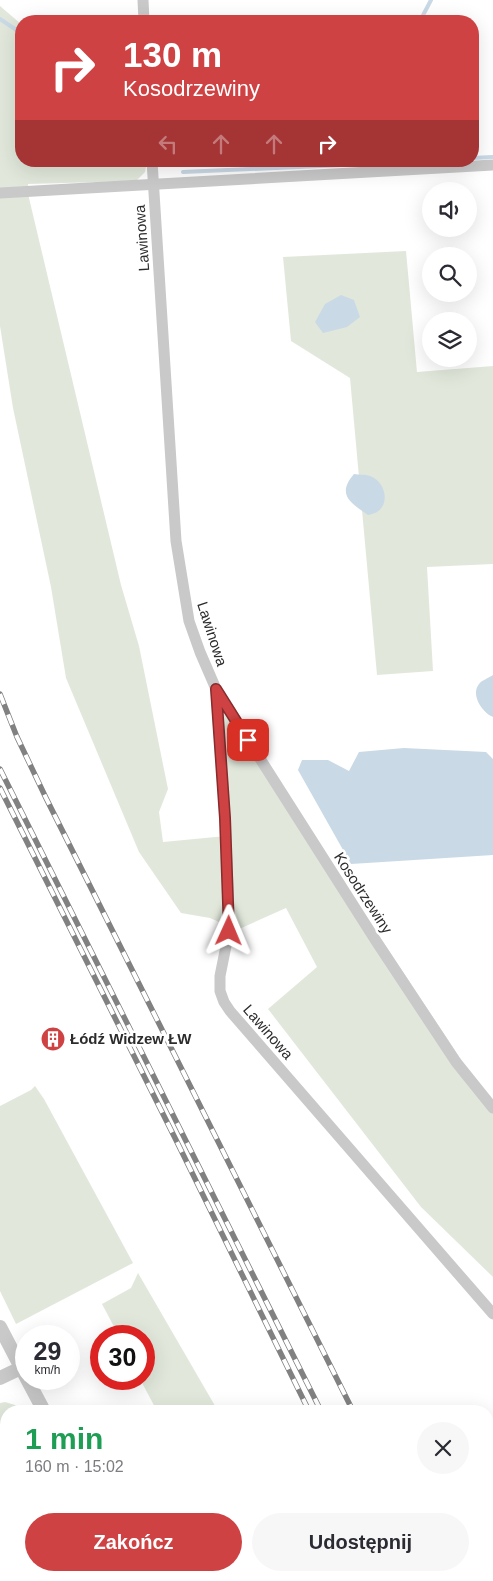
<!DOCTYPE html>
<html lang="pl">
<head>
<meta charset="utf-8">
<style>
	:root { --surface:#fff; --page:#f7f7f7; --text:#2b2b33; --muted:#7c7c81; --accent:#cf4243 }
	body { margin:0; font-family:Arial,sans-serif; background:var(--page); color:var(--text); height:100vh; display:flex; flex-direction:column; font-size:19px; white-space:nowrap }
	* { box-sizing:border-box; margin:0 }
	p { font-size:16px; color:var(--muted) }
	.icon { flex:none; width:28px; height:28px; fill:none; stroke:currentColor; stroke-width:2; stroke-linecap:round; stroke-linejoin:round }
	.map { position:relative; flex:1; overflow:hidden }
	.sheet { position:absolute; left:0px; top:1405px; width:494px; height:176px; display:flex; flex-direction:column; background:var(--surface); border-radius:20px 20px 0 0; box-shadow:0 5px 20px #0002 }
	.sheet>* { flex:none }
	.guide { position:absolute; left:15px; top:15px; width:464px; height:152px; border-radius:20px; box-shadow:0 5px 20px #0002; background:#cf4243; color:#fff; overflow:hidden }
	.buttons { position:absolute; left:422px; top:182px; display:grid; gap:10px }
	.buttons a { display:grid; place-items:center; width:55px; height:55px; border-radius:50%; background:var(--surface); box-shadow:0 5px 20px #0002; font-size:25px }
	.speed { position:absolute; left:15px; top:1325px; display:flex; gap:10px; font-size:25px; font-weight:700; text-align:center }
	.speed>* { display:grid; place-content:center; width:65px; height:65px; border-radius:50%; background:var(--surface); box-shadow:0 5px 20px #0002; line-height:1 }
	.speed small { font-size:12px; font-weight:400 }
	.speed .limit { border:8px solid #d22; background:#fff; color:#111 }
	.pin { position:absolute; display:grid; place-items:center; width:42px; height:42px; color:#fff; margin:-21px; border-radius:10px; box-shadow:0 2px 8px #0006 }
	.me { position:absolute; width:55px; margin:-28px; rotate:1deg; stroke-linejoin:round; filter:drop-shadow(0 0 4px #0008) }
	.turn { display:flex; align-items:center; gap:18px; height:105px; padding:0 25px; font-size:22px }
	.turn .icon { width:65px; height:65px; stroke-width:2.5 }
	.turn b { display:block; font-size:35px; line-height:42px }
	.lanes { display:flex; align-items:center; height:48px; padding:0 25px; background:#0003; justify-content:center; gap:25px; direction:ltr }
	.lanes .off { opacity:.35 }
	.round { display:grid; place-items:center; flex:none; width:52px; height:52px; border-radius:26px; background:var(--page) }
	.head { display:flex; align-items:center; justify-content:space-between; height:85px; padding:0 25px }
	h1 { font-size:30px; font-weight:700; line-height:38px; color:#1e9e55 }
	.primary-button { display:flex; gap:10px; margin-top:auto; padding:10px 25px }
	.primary-button a { flex:1; height:58px; border-radius:30px; background:var(--accent); color:#fff; font-size:20px; font-weight:700; line-height:58px; text-align:center }
	.primary-button a+a { background:var(--page); color:var(--text) }
	.map>svg:first-child { display:block }
	.green { fill:#e1e8db }
	.water { fill:#c9d9e6 }
	.lines { fill:none; stroke-linecap:round; stroke-linejoin:round }
	.stream { stroke:#c9d9e6; stroke-width:4 }
	.minor { stroke:#c9c9c9; stroke-width:11 }
	.tertiary { stroke:#c9c9c9; stroke-width:14 }
	.rail-casing { stroke:#818181; stroke-width:5.5 }
	.rail { stroke:#fff; stroke-width:4; stroke-dasharray:11; stroke-linecap:butt }
	.route-casing { stroke:#872b2c; stroke-width:12 }
	.route { stroke:#cf4243; stroke-width:9 }
	.labels { text-anchor:middle; stroke-width:5; stroke-linejoin:round; paint-order:stroke }
	.street-label { font-size:15px; fill:#2c2c2c; stroke:#fff }
	.poi-label { font-size:15px; font-weight:bold; fill:#2c2c2c; stroke:#fff; text-anchor:start }
</style>
</head>
<body>
<div class="map">
<svg width="493" height="1581" viewBox="0 0 493 1581">
	<rect width="100%" height="100%" fill="#fff"/>
	<g class="green">
		<polygon points="0,6 21,24 21,161 147,161 145,172 136,181 28,184 29,198 121,585 139,646 168,789 159,812 163,842 226,836 216,689 493,1108 493,1277 421,1207 268,1009 317,967 286,908 237,930 210,918 181,913 139,852 66,678 51,587 13,408 0,326"/>
		<polygon points="406,251 417,372 493,366 493,564 427,567 433,671 377,675 350,378 291,341 283,257"/>
		<polygon points="35,1086 44,1099 133,1263 16,1324 0,1291 0,1106 31,1090"/>
		<polygon points="138,1273 218,1411 157,1411 140,1379 144,1379 144,1336 119,1336 102,1304 131,1288"/>
		<polygon points="5,1402 15,1405 21,1411 6,1411 6,1443 0,1446 0,1403"/>
		<polygon points="148,1575 180,1575 180,1581 152,1581"/>
		<polygon points="281,1575 309,1575 312,1581 282,1581"/>
	</g>
	<g class="water">
		<polygon points="341,295 354,300 360,317 347,327 323,333 315,322 325,304"/>
		<path d="M354 474C359 475 365 474 370 476 388 482 392 512 368 515 351 503 336 495 354 474Z"/>
		<path d="M493 675V717C483 713 470 695 479 684 482 680 489 678 493 675Z"/>
		<polygon points="404,748 486,752 493,759 493,855 351,864 298,770 302,760 328,760 349,771 359,752"/>
	</g>
	<g class="lines">
		<g class="stream">
			<polyline points="0,19 21,33"/>
			<polyline points="420,21 431,0"/>
			<polyline points="472,158 493,157"/>
			<polyline points="343,165 411,161"/>
			<polyline points="183,172 342,165 345,161"/>
		</g>
		<g class="minor">
			<polyline points="143,0 144,21"/>
			<polyline points="152,161 176,541 189,621 200,652 216,689 225,818 229,912 229,931 220,976 220,991 224,1002 230,1011 493,1314"/>
			<polyline points="0,193 493,165"/>
			<polyline points="217,691 376,941 456,1062 493,1108"/>
		</g>
		<g class="tertiary">
			<polyline points="0,1327 26,1377"/>
			<polyline points="0,1378 21,1368"/>
			<polyline points="27,1379 44,1411"/>
			<polyline points="130,1575 133,1581"/>
		</g>
		<defs>
			<g id="rail">
				<polyline points="0,694 17,737 46,798 353,1411"/>
				<polyline points="0,769 321,1411"/>
				<polyline points="0,788 176,1140 309,1411"/>
				<polyline points="391,1575 394,1581"/>
				<polyline points="403,1575 406,1581"/>
				<polyline points="435,1575 438,1581"/>
			</g>
		</defs>
		<use href="#rail" class="rail-casing"/>
		<use href="#rail" class="rail"/>
	</g>
	<g class="lines">
		<defs>
			<polyline id="route" points="229,931 225,818 216,689 248,740"/>
		</defs>
		<use href="#route" class="route-casing"/>
		<use href="#route" class="route"/>
	</g>
	<defs>
		<symbol id="building-disc" viewBox="-11 -11 22 22"><circle r="9.5" fill="#cf4243" stroke="#fff"/><path d="M-4-6H4V6H1V3H-1V6H-4ZM-2.5-4.3h1.7v1.8h-1.7ZM.8-4.3h1.7v1.8H.8ZM-2.5-1h1.7V.8h-1.7ZM.8-1h1.7V.8H.8Z" fill="#fff"/></symbol>
	</defs>
	<g fill-rule="evenodd">
		<use href="#building-disc" x="39" y="1025" width="28" height="28"/>
	</g>
	<g class="labels">
		<g class="street-label">
			<text transform="translate(142 238) rotate(-94)" y="5">Lawinowa</text>
			<text transform="translate(212 634) rotate(72)" y="5">Lawinowa</text>
			<text transform="translate(363 893) rotate(57)" y="5">Kosodrzewiny</text>
			<text transform="translate(268 1032) rotate(49)" y="5">Lawinowa</text>
		</g>
		<g class="poi-label">
			<text x="70" y="1044">Łódź Widzew ŁW</text>
		</g>
	</g>
</svg>
<div class="buttons">
<a><svg class="icon" aria-label="sound" viewBox="0 0 24 24"><path d="M4 9h4l5-4v14l-5-4H4zM17 9q2 3 0 6"/></svg></a>
<a><svg class="icon" aria-label="search" viewBox="0 0 24 24"><circle cx="10" cy="10" r="6"/><path d="M15 15l6 6"/></svg></a>
<a><svg class="icon" aria-label="layers" viewBox="0 0 24 24"><path d="M12 4l9 5-9 5-9-5zM3 14l9 5 9-5"/></svg></a>
</div>
<div class="speed"><div>29<small>km/h</small></div><div class="limit">30</div></div>
<div class="pin" style="left:248px;top:740px;background:#d93025"><svg class="icon" aria-label="arrive" viewBox="0 0 24 24"><path d="M6 21V4h12l-3 4 3 4H6"/></svg></div>
<svg class="me" style="left:229px;top:931px" viewBox="-20 -20 40 40"><path d="M0-17L14 15 0 8-14 15z" fill="#cf4243" stroke="#fff" stroke-width="4"/></svg>
<div class="guide">
<div class="turn"><svg class="icon" aria-label="right" viewBox="0 0 24 24"><path d="M7 20v-9h11M14 6l5 5-5 5"/></svg><div><b>130 m</b>Kosodrzewiny</div></div>
<div class="lanes"><svg class="icon off" aria-label="left" viewBox="0 0 24 24"><path d="M17 20v-9H6M10 6l-5 5 5 5"/></svg><svg class="icon off" aria-label="ahead" viewBox="0 0 24 24"><path d="M12 20V5M6 11l6-6 6 6"/></svg><svg class="icon off" aria-label="ahead" viewBox="0 0 24 24"><path d="M12 20V5M6 11l6-6 6 6"/></svg><svg class="icon" aria-label="right" viewBox="0 0 24 24"><path d="M7 20v-9h11M14 6l5 5-5 5"/></svg></div>
</div>
<section class="sheet">
<div class="head"><div><h1>1 min</h1><p>160 m · 15:02</p></div><a class="round"><svg class="icon" aria-label="close" viewBox="0 0 24 24"><path d="M6 6l12 12M18 6L6 18"/></svg></a></div>
<div class="primary-button"><a>Zakończ</a><a>Udostępnij</a></div>
</section>
</div>
</body>
</html>
